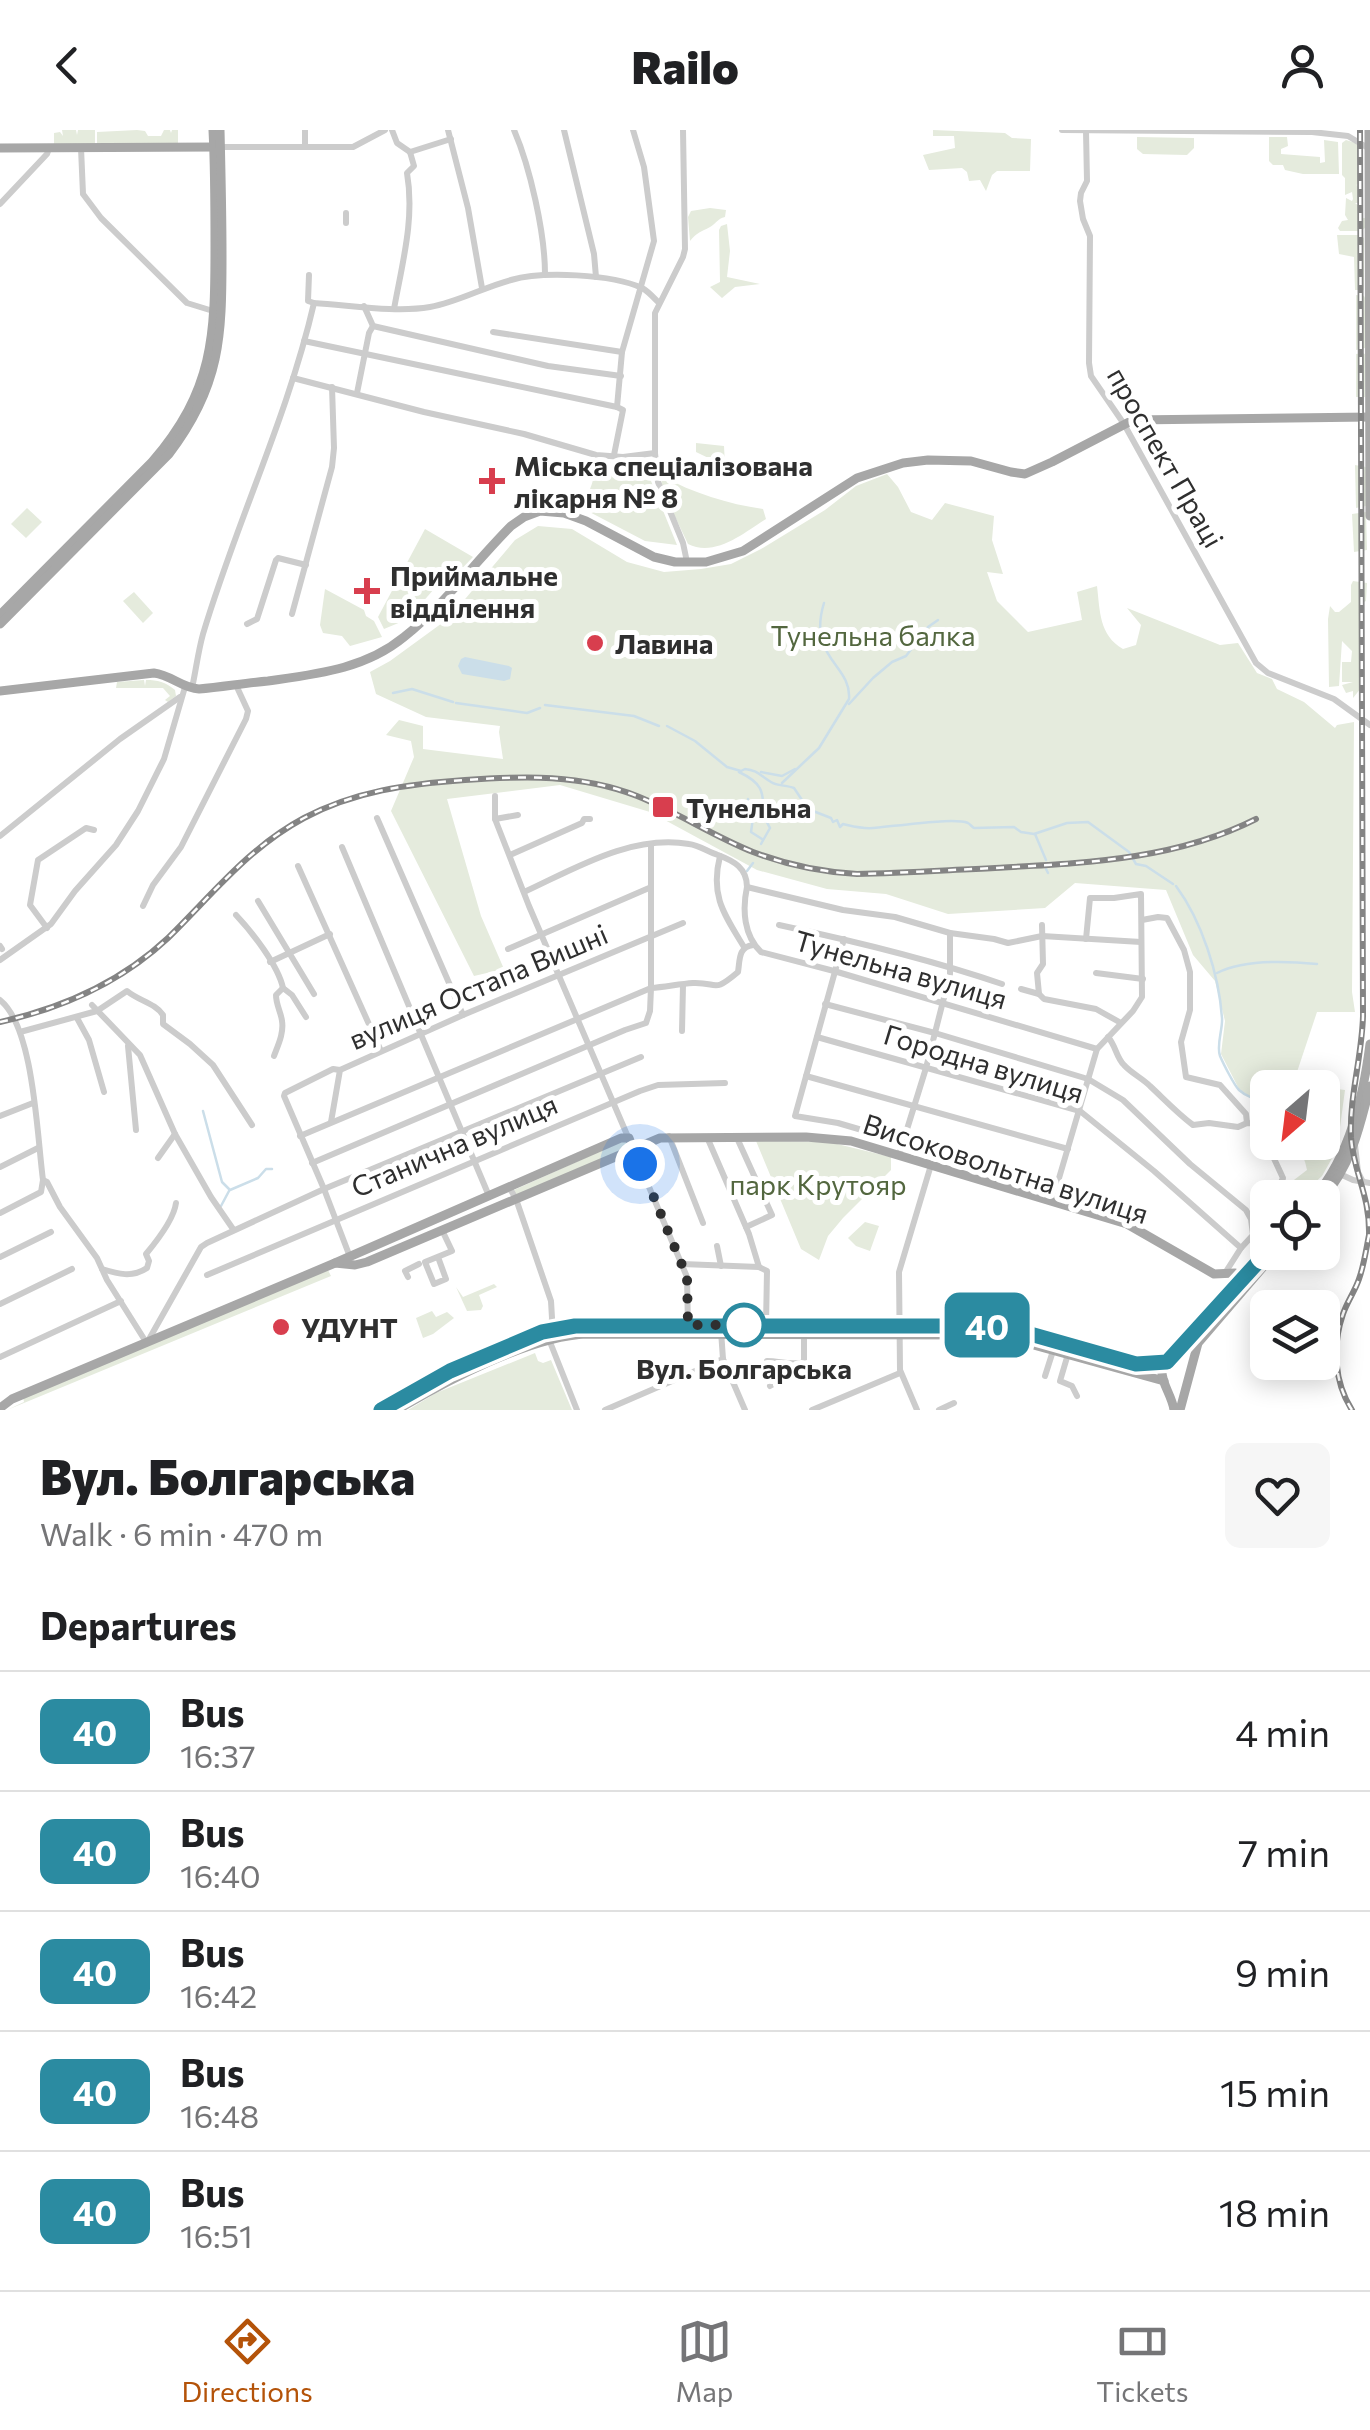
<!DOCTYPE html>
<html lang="en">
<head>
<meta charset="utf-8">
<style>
  body { margin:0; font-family:Commissioner,sans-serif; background:#f6f6f6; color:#202124; height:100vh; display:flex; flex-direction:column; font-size:38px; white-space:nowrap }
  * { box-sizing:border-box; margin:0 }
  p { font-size:32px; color:#757577 }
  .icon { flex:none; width:55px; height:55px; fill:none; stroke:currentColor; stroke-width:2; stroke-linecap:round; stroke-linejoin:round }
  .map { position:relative; height:1280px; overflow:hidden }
  .details { display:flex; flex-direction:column; background:#fff; flex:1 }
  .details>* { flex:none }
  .badge { padding:0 20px; border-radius:15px; font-size:35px; line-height:65px }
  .needle { width:65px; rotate:208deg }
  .tools { position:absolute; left:1250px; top:940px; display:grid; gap:20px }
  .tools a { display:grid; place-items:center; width:90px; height:90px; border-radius:15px; background:#fff; box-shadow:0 5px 25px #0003; font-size:50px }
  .you { position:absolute; width:50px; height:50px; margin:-25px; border:8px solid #fff; border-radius:50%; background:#1a73e8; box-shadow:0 0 0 15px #1a73e833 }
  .map>.badge { position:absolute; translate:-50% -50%; box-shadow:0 0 0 5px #fff }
  h2 { padding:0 40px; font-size:38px; line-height:90px }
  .round { display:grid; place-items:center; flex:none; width:105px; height:105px; border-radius:15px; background:#f6f6f6 }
  .headline { display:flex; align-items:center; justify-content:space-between; height:170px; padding:0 40px }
  h1 { font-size:48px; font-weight:800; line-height:75px }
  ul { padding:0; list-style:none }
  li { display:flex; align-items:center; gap:30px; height:120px; padding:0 40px; border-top:2px solid #e0e0e0 }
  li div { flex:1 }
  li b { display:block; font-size:38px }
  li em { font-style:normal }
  li .badge { min-width:110px; font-weight:700; text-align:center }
  header { display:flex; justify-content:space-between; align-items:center; height:130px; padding:0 40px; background:#fff; font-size:45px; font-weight:800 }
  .dock { display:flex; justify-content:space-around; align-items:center; height:140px; border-top:2px solid #e0e0e0; background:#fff; font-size:28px; color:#757577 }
  .dock a { display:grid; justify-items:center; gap:5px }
  .dock .selected { color:#b45309 }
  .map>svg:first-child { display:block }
</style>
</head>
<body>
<header><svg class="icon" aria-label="back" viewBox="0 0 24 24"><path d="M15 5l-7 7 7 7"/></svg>Railo<svg class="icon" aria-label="person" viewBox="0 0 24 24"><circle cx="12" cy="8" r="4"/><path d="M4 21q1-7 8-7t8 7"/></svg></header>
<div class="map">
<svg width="1370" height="1280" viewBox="0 0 1370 1280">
  <rect width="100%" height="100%" fill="#fff"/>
  <g fill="#e5ebdd">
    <path d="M62,0H76L77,5L78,0H95V14L54,15V3L60,2L63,6Z"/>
    <path d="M137,0L145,1L148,6H161L164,0H170L171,3L172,0H178V15L97,14V2Z"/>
    <path d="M933,0L1005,3L1012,8L1031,9L1030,41H997L992,45L986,61L980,50L969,51L967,42L962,38L929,40L923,25L955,18L954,6H933Z"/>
    <path d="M1137,7L1194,8V18L1187,25L1143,24L1137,19Z"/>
    <path d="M1269,7H1287L1288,16L1281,19V24L1320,27V33L1325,32L1324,10L1338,12L1339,44H1303L1285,40L1283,35H1273L1269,31Z"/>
    <path d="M1346,10L1359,14V54L1356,55L1359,56V73H1355L1359,76V88H1365V98L1361,101H1340L1338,98L1342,91L1348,90L1345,85L1346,68L1352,71L1353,69L1352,62L1345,65V48L1342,45V13Z"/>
    <path d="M710,78L726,80L725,87C717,89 717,93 710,97C701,102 697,102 690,111L688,87L691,81Z"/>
    <path d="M727,94L730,121L727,147L760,154L735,157L722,168L710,157L720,152L719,100L721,96Z"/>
    <path d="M1337,105H1359L1364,108V160H1355L1354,127L1339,124Z"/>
    <path d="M1356,165L1364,166L1365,168V218L1356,220Z"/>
    <path d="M1362,223L1365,224V267H1356V224Z"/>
    <path d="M696,313L724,316L725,336L696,322Z"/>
    <path d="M597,328L649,346L677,415L645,411L580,377C591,363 595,346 597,328Z"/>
    <path d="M1355,335L1366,337V376L1356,378Z"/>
    <path d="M887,344L898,357L911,382L932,390L945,373L994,386L992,410L1003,444L987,442L997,471L1028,502L1082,490L1077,462L1097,456C1100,481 1099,505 1123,519L1136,515L1141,495L1127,478L1220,515L1238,513L1257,543L1272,549L1277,559L1304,572L1335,598L1337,595L1354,592L1352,862L1355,882H1317L1292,957L1268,958L1267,991L1258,972L1239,959L1221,924L1225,891L1215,851L1193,825L1166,760L1075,753L1045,778L948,784L886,764L827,759L757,740L650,682L560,655L447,669L481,786L504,839L474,846L391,681L414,627L411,611L386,605L399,590L423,596V619L503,629L499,602L500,596L426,587L376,564L370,542L390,531L449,488L515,410L538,396L572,399L627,432L664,442L701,439L731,434L761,419L825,380L856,356Z"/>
    <path d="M662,346C693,363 728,374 763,379L766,389C745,402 715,428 688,414L661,357Z"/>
    <path d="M27,378L42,392L26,408L11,394Z"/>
    <path d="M1366,382L1367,420L1354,422L1352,384Z"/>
    <path d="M425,399L473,427L448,453L440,452L408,489L384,499L378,487Z"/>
    <path d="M1353,451L1367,453L1366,471L1362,473L1361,558L1353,568V561L1346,563L1342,555L1353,552H1342V532H1351L1352,521L1342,511L1339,556L1329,557L1328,489L1330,476L1335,482H1339L1351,472V455Z"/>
    <path d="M325,459L364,480L366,486L374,491L382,507L350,516L342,506L323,503L320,495Z"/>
    <path d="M134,462L153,483L143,493L123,471Z"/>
    <path d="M144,550L145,556L146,550C158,550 165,552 175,560L176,566L168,572L165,570L170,566L163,558H116L117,552Z"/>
    <path d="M1337,959L1345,960L1338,1012L1335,1023L1322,1046L1306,1061L1290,1053L1307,1040C1303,1018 1296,1020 1276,1019L1275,1013L1322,1012L1323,983L1328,985Z"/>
    <path d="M625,1010L630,1017L516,1065L514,1060Z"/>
    <path d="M756,1011L829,1012L891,1027V1040L843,1088L828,1106L819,1130L801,1119Z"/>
    <path d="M865,1092L879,1096L870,1121L856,1116L848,1108Z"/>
    <path d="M328,1140L331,1146L7,1280L24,1272L23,1267Z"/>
    <path d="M494,1154L497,1157L479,1165L483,1176L481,1180L467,1181L456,1157L463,1167Z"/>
    <path d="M432,1181L436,1187L447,1182L454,1188L433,1204L423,1208L416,1188Z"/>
    <path d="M535,1223L538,1231L543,1233L551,1230L572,1280H408L436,1263Z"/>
  </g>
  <path fill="#cbdee9" d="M465,527L509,536L512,538L510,549L504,551L462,544L458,536L461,529Z"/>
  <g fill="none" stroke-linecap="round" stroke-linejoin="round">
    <g stroke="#cbdee9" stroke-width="2.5">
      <path d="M393,563L412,559L453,572"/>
      <path d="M456,573L527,583L540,578"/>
      <path d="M849,574L873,548L892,532L906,526L928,497L938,490"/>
      <path d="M545,575L634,586L659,596"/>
      <path d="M667,596L695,611L727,637L741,641L745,639C757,640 761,646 771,652C777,656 786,655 794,658L808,679L831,688L833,692L837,690L840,697L843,694C852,696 862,699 873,698C890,697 953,687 968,693C970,694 972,697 974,698L1014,697L1021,702L1034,704L1067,693L1088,692L1129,722L1136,734L1146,736L1173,754"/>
      <path d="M739,642C777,660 754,674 770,698L761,714"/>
      <path d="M761,642L782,646L795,639"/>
      <path d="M782,653L819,618L849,569C852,535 807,528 824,473"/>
      <path d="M748,669L753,688L751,702L762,709"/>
      <path d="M1035,704L1046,730"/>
      <path d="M1046,739L1048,743"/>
      <path d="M747,741L753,733"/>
      <path d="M1176,756C1202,791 1219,845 1222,888C1223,899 1216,915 1220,926C1223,933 1234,955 1239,960C1251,971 1257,964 1268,983"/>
      <path d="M1217,843C1244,829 1287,831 1317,834"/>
      <path d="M203,981L222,1052L230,1060L258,1048L266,1039H272"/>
      <path d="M1306,1012L1313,1016L1323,1028"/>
      <path d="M221,1076L229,1061"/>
    </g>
    <g stroke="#ccc" stroke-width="6">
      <path d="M305,0V17"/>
      <path d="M392,0L397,13L410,22L414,36L407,43C415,89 402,134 394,179"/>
      <path d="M448,0L468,78L482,158"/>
      <path d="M514,0C530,37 545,103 545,144"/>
      <path d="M564,0L594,124L596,147"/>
      <path d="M683,0L685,119L683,127L655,183V323L658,352L683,413L687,432"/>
      <path d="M1062,0L1312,2L1348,6L1368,18"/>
      <path d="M1086,1L1087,51L1081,63L1080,71L1083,89L1090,106L1089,233L1091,246L1124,294L1256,533L1268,543L1334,569L1370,595"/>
      <path d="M221,17H353L385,0"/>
      <path d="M81,18L83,64L101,88L187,173L213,181"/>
      <path d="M410,22L451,9"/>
      <path d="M0,74L47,24L49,18"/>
      <path d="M346,83V93"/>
      <path d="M309,145L308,171L314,173C350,175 395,183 430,177C458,172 484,157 511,150C542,141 612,144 642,158C648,161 654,168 659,173"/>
      <path d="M364,176L373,196"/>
      <path d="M373,196L548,236L621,246"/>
      <path d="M493,202L622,222"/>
      <path d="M304,211L617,277"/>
      <path d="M293,248L424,282L524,304L596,325L623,327L655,323"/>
      <path d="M357,263L369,203L373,196"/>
      <path d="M614,325L623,280L617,277L622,222L654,111L644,37L633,0"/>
      <path d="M292,484L332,337L334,318L332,257"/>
      <path d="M247,494L257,489L276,430L278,428L306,435"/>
      <path d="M192,558C196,540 198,522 203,504C236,393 288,286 314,173"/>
      <path d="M495,666V689L529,776L628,1007"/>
      <path d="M377,688L463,885"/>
      <path d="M495,689L518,685"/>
      <path d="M0,706L120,609L180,567"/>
      <path d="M342,717L489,1066"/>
      <path d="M510,725L582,693L584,689H590"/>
      <path d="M720,726C710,766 724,784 744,817"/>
      <path d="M298,736L381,921"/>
      <path d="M747,757C742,780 744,806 761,822L834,841L1097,919"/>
      <path d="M747,757L843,780L895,787L950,803L994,809L1008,813L1042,806L1141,812"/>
      <path d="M524,762C574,739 631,704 689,714C699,715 708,722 718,725C734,731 747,738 747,757"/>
      <path d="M258,771L314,864"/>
      <path d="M143,776L153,755L181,717L246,589L248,581L236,555"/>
      <path d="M236,785C252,802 278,835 283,858L292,865L306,887"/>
      <path d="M1142,790L1158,787L1167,788L1184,820L1190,842V880L1181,912L1186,947L1220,955L1246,984L1247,993"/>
      <path d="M779,795C854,811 929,829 1002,854"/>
      <path d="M47,798L30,775L38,730L86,698L94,700"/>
      <path d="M844,809L795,986L838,993L903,1012"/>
      <path d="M0,816L2,819"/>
      <path d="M508,819L649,758"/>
      <path d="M0,830L51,794L75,761L116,715L138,681L164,629L185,557"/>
      <path d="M270,832L330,804"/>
      <path d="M1096,843L1143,849"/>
      <path d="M1021,859L1039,864L1044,869L1096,879L1121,893"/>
      <path d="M1039,864L1037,843L1043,834L1042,795"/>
      <path d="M0,870C34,897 37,1006 43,1050L47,1052L60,1077L97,1128L107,1150L146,1212"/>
      <path d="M825,874L935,903L1088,949L1123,970L1190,1034L1246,1080L1251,1089L1253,1105L1241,1118"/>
      <path d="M92,875L140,925L175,1004L211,1067L233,1099"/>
      <path d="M77,888L89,910L104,962"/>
      <path d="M682,901L683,855"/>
      <path d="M20,902L97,881L127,861C139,871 155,873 163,885V894L190,914L213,935L252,995"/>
      <path d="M817,907L1080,981L1154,1041L1241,1118L1225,1143"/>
      <path d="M1108,907C1116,916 1116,927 1124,935C1131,943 1142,948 1150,956C1164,969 1177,983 1193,995L1209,993L1238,997L1247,993L1258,994L1283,1048L1274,1068"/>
      <path d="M128,916L136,1000"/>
      <path d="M274,926C278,915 284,903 282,891C281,882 276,875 276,865L283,858"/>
      <path d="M340,940L333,939L285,963L284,966L324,1059L350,1127"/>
      <path d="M806,946L1068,1019"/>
      <path d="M0,986L33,973"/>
      <path d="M331,992L340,940L463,885L683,793"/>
      <path d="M300,1006L651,858C665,857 679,854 693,853C719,852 712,864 738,842C740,830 738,817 753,815"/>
      <path d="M669,1006L703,1093"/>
      <path d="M707,1007L749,1104L759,1137L767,1141L766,1195"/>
      <path d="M737,1008L772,1085L746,1097"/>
      <path d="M1355,1015L1358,1042L1363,1052"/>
      <path d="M633,1019L687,1147L688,1198"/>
      <path d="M899,1025L926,938L950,844V803"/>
      <path d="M158,1028L175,1004"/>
      <path d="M312,1033L625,900L646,893L650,881L651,858V714"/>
      <path d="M0,1037L38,1018"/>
      <path d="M1340,1044L1353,1050L1370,1053"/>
      <path d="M509,1057L516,1069L551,1171L552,1188L550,1212L577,1280"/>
      <path d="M1282,1068L1290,1057L1282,1051"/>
      <path d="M1052,1072L1097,919L1133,881L1142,867L1141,764L1114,768H1090L1086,809"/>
      <path d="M0,1083L41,1062L43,1050"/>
      <path d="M1254,1104L1268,1088"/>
      <path d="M717,1116L721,1136"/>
      <path d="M0,1127L51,1102"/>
      <path d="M438,1127L446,1149L434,1154L425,1132L452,1121L442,1100"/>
      <path d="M682,1134L759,1137"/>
      <path d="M102,1139C118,1144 132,1148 147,1138L149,1131L146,1124C156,1112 174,1089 176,1073"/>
      <path d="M207,1145L640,961L658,955L725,953"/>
      <path d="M408,1147L405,1141L419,1134"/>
      <path d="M0,1174L72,1139"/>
      <path d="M721,1201L723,1229L745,1280"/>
      <path d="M148,1211L201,1117L207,1113L324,1059L641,927"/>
      <path d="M1068,1224L1060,1251L1072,1256L1077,1266"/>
      <path d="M0,1227L121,1171"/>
      <path d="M1045,1246L1052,1224"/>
      <path d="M770,1256L777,1252L767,1231C780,1231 791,1236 804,1232V1204"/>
      <path d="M605,1280L723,1229"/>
      <path d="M812,1280L900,1243"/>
      <path d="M917,1280L900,1240L899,1142L931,1035"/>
      <path d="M939,1280L954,1273"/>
    </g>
    <g stroke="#a7a7a7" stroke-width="9">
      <path d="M1369,0L1370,386"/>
      <path d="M0,18L217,17"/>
      <path d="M0,485L152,332C214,260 215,206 215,116C215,77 215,39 213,0"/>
      <path d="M0,494L169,324C221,256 222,206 222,125C222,83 221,42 220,0"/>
      <path d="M0,561L154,543C171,545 182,558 199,559C222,557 245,553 268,551C317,544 365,539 404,507C444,475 475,432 511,396L524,387L540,381L564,383L586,391L654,427L675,432H706L743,421L857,348L903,333L928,330L971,331L1011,342L1025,344L1052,332L1133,290L1370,287"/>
      <path d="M1314,1068C1350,1025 1363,968 1370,914"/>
      <path d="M1322,1069C1351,1036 1360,997 1370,956"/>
      <path d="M335,1133L355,1135L367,1132L660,1008L806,1007L851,1011L1127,1094L1214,1144L1235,1143L1249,1153"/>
      <path d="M0,1278L12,1269L335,1133L621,1008H629L633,1019"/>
      <path d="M381,1280C420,1256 458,1237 500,1219C525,1209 548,1198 575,1196L987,1195L1016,1200L1135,1234L1167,1232"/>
      <path d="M397,1280C446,1251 530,1206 587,1204L986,1205L1016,1210L1164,1251"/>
      <path d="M1174,1280C1172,1265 1160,1252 1162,1238L1268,1121"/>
      <path d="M1180,1280L1198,1213L1276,1122"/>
    </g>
    <g stroke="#848484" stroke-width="6">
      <g id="rail">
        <path d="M0,892C63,878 120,853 168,808C212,765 248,718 304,688C355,661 408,654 465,650C524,646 581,644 637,666C677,682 713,706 753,722C787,735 821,742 857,744C903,743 949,740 995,738C1085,733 1175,730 1256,689"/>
        <path d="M1352,1280C1334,1252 1332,1216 1343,1184C1347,1172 1355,1161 1359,1149C1364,1135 1366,1120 1369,1105C1370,1065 1354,1044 1351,1008C1349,967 1362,927 1363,886L1360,0"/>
      </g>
    </g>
    <use href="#rail" stroke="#fff" stroke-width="2.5" stroke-dasharray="8" stroke-linecap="butt"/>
  </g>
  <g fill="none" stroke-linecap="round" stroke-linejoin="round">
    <g stroke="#fff" stroke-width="22">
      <path id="line" d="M381,1280L450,1241L542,1202L575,1196H987L1016,1200L1136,1234L1167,1232L1268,1121"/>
    </g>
    <use href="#line" stroke="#2b8ba1" stroke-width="15"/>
    <path stroke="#2f2f2f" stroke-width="10" stroke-dasharray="0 18" d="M640,1034L687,1147L688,1195H744"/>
  </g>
  <g fill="#d83e4e" stroke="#fff" stroke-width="4">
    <path d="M487 336h10v10h10v10h-10v10h-10v-10h-10v-10h10z"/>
    <path d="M362 446h10v10h10v10h-10v10h-10v-10h-10v-10h10z"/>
    <circle cx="595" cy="513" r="10"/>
    <rect x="651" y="665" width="24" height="24" rx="5"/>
    <circle cx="281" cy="1197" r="10"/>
  </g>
  <circle fill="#fff" stroke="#2b8ba1" stroke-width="5" cx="744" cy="1195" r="20"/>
  <g text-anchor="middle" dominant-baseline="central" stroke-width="10" stroke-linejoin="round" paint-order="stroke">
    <g font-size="28" fill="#2f2f2f" stroke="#fff">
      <text transform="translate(1166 327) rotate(60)">проспект Праці</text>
      <text transform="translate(901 839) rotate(16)">Тунельна вулиця</text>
      <text transform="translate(478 856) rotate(-23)">вулиця Остапа Вишні</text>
      <text transform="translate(984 933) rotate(17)">Городна вулиця</text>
      <text transform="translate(454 1015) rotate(-23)">Станична вулиця</text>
      <text transform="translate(1006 1038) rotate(18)">Високовольтна вулиця</text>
    </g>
    <g font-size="28" font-weight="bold" fill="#2f2f2f" stroke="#fff" text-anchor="start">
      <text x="514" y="335">Міська спеціалізована<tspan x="514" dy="32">лікарня № 8</tspan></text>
      <text x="390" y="445">Приймальне<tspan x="390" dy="32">відділення</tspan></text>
      <text x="615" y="513">Лавина</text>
      <text x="686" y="677">Тунельна</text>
      <text x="301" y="1197">УДУНТ</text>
    </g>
    <g font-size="28" fill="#53673f" stroke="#fff">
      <text x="873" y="505">Тунельна балка</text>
      <text x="818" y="1054">парк Крутояр</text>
    </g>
    <g font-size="28" font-weight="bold" fill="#2f2f2f" stroke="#fff">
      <text x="744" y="1238">Вул. Болгарська</text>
    </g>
  </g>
</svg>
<div class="tools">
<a><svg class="needle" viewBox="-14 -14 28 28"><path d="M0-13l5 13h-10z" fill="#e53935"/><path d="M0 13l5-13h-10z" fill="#757577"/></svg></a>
<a><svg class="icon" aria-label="locate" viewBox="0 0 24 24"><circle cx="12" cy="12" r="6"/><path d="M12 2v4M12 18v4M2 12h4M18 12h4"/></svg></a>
<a><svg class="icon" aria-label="layers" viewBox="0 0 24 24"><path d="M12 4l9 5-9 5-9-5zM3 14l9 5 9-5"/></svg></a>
</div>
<div class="you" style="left:640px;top:1034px"></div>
<b class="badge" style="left:987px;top:1195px;background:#2b8ba1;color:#fff">40</b>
</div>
<section class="details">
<div class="headline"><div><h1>Вул. Болгарська</h1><p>Walk · 6 min · 470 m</p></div><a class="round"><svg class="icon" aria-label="heart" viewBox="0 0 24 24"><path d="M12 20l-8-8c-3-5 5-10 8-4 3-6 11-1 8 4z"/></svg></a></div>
<h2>Departures</h2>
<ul>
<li><span class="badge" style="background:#2b8ba1;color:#fff">40</span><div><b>Bus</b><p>16:37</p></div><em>4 min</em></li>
<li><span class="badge" style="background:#2b8ba1;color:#fff">40</span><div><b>Bus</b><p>16:40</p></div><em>7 min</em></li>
<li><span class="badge" style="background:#2b8ba1;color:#fff">40</span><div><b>Bus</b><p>16:42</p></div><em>9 min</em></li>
<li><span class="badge" style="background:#2b8ba1;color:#fff">40</span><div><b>Bus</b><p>16:48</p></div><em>15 min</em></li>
<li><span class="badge" style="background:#2b8ba1;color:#fff">40</span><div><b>Bus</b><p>16:51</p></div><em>18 min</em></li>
</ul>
</section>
<nav class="dock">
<a class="selected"><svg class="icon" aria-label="directions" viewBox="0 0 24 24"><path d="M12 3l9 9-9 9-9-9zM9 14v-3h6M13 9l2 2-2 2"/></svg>Directions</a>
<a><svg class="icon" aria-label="map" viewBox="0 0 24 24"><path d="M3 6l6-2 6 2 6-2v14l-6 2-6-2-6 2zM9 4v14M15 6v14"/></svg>Map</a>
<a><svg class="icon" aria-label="tickets" viewBox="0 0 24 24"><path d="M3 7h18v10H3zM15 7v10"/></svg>Tickets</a>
</nav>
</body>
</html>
